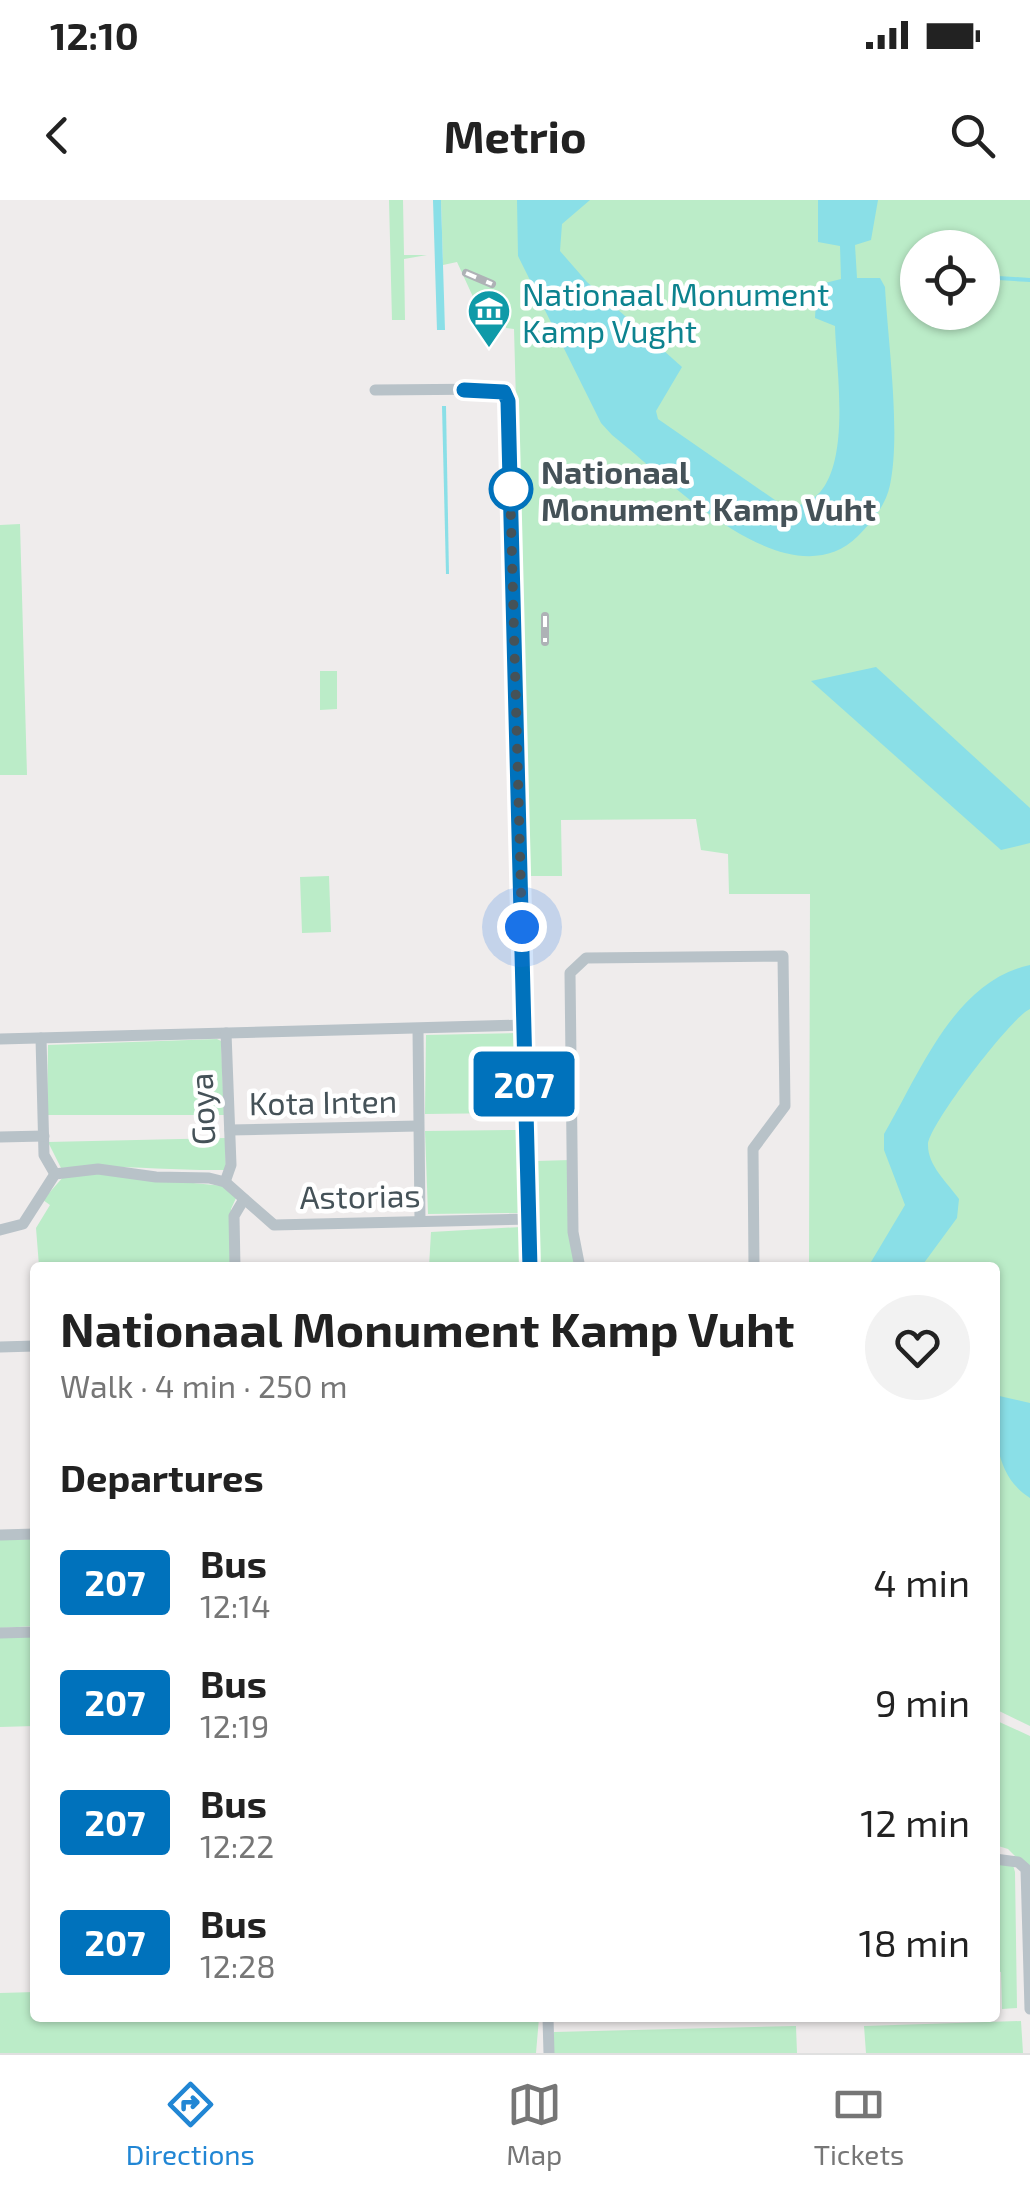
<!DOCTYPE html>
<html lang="en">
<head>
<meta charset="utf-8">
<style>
  body { margin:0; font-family:"Exo 2",sans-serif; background:#f2f2f2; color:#222; height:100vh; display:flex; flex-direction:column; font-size:38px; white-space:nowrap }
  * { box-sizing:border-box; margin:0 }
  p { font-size:32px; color:#767676 }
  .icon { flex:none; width:55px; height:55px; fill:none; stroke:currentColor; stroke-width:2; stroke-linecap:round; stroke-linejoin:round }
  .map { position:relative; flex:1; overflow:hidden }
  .details { position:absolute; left:30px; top:1062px; width:970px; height:760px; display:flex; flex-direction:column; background:#fff; border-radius:10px; box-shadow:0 2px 8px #0004 }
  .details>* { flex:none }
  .badge { padding:0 20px; border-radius:8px; font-size:35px; line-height:65px }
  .controls { position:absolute; left:900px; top:30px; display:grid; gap:20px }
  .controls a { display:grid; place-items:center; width:100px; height:100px; border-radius:50%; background:#fff; box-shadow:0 2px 8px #0004; font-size:50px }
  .you { position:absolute; width:50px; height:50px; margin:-25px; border:8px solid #fff; border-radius:50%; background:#1a73e8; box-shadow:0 0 0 15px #1a73e833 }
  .map>.badge { position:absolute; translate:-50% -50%; box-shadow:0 0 0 5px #fff }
  h2 { padding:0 30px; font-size:38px; line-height:90px }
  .round { display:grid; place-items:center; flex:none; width:105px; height:105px; border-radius:52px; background:#f2f2f2 }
  .overview { display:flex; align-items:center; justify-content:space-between; height:170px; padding:0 30px }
  h1 { font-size:48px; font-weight:700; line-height:75px }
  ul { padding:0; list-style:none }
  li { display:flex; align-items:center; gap:30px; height:120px; padding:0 30px }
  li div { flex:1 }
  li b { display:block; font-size:38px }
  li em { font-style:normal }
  li .badge { min-width:110px; font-weight:700; text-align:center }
  .status { display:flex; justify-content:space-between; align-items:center; height:70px; padding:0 50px; background:#fff; direction:ltr }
  .status svg { height:28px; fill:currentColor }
  header { display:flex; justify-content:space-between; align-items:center; height:130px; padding:0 30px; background:#fff; font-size:45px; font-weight:700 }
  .dock { display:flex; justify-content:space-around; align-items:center; height:140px; border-top:2px solid #e0e0e0; background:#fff; font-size:28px; color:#767676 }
  .dock a { display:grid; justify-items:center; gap:5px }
  .dock .on { color:#2186d4 }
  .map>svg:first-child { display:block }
</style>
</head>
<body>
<div class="status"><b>12:10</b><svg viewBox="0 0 49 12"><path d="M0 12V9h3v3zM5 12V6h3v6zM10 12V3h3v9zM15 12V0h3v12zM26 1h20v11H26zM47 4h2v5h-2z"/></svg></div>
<header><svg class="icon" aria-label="back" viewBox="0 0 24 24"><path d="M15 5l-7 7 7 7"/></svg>Metrio<svg class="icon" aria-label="search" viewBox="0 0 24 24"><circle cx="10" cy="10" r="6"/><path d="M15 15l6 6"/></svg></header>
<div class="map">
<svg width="1030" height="1853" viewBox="0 0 1030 1853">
  <rect width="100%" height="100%" fill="#efecec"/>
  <g fill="#bbecc8" fill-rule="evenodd">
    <path d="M389,0H403L404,55H427L404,59L405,120H392Z"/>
    <path d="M441,0H1030V1526L995,1509V1068L809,1067L810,694H729L728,654L701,650L696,619L561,620L562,676H529L514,129L506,128L505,98L474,99L457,62L443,65ZM918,48H982V112H918Z"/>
    <path d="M20,324L27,575H0V325Z"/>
    <path d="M320,471H337V509L320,510Z"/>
    <path d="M329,676L331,732L302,733L300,677Z"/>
    <path d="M516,833L518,913L425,914L426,835Z"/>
    <path d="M217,839L221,841L224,915H47L48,845Z"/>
    <path d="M519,930L521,1013L428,1014L425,931Z"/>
    <path d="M225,938L226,970C170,971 116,964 61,968L48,942Z"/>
    <path d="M571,960L576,1067H539L536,961Z"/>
    <path d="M91,973L224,986L236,998L231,1009L232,1064L39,1066L36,1028L50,1005L43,1000L64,976Z"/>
    <path d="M521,1027L522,1067H429L431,1032Z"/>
    <path d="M35,1339V1426L0,1428V1340Z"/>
    <path d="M35,1436V1526L0,1527V1437Z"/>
    <path d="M995,1520L1030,1536V1671L1008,1649L995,1645Z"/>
    <path d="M995,1660L1013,1665L1015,1672L1017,1808L1002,1809L1001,1772L995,1771Z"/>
    <path d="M35,1792V1818H539L536,1853H0V1793Z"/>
    <path d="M1021,1821L1023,1853H866L864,1826Z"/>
    <path d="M796,1826L797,1853H554V1832Z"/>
  </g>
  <g fill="#8adfe7">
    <path d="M433,0H441L445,130H437Z"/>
    <path d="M517,0H590L562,24L560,51L587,82L682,167L656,211L658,219L785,307C860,308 836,175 835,126L815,118L817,85L841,79L840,46L818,42V0H878L871,40L855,45L857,78H880L885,87C888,143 901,233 890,285C886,305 872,322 858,336C788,405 667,278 612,235L601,223L518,56Z"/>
    <path d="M442,206H446L449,374H446Z"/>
    <path d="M876,467L1030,608V643L1001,650L811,481Z"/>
    <path d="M1030,765V809C1012,816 927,927 928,945C928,966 947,982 959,999L957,1018L921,1067H868L905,1005L884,950V934C920,873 954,781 1030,765Z"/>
    <path d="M995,1195L1030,1203V1298C994,1275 995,1232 995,1195Z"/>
  </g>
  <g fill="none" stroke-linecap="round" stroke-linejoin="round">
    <path stroke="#8adfe7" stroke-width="4" d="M982,77L1030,80"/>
    <g stroke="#b8c2c8" stroke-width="11">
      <path d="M375,190L495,189L504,192L508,201L530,1068"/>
      <path d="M418,829L420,1021"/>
      <path d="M41,838L44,955L55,974"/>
      <path d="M0,839L524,825"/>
      <path d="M230,930L418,926"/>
      <path d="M0,937L44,936"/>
      <path d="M225,982L231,965L226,833"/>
      <path d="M0,1030L23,1024L55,974L98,969L156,977L209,978L225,982L274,1025L528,1019"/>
      <path d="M235,1068L234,1016L244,999"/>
      <path d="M580,1068L573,1032L570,773L586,758L783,756L785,906L753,949L754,1068"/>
      <path d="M0,1147L35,1146"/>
      <path d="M1,1335L35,1334"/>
      <path d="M0,1433L35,1432"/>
      <path d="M995,1659L1018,1662L1026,1669L1030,1809"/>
      <path d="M548,1818L549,1853"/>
    </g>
    <g stroke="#aeb2b6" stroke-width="8">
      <g id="rail">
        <path d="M466,73L492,84"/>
        <path d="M545,416V442"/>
      </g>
    </g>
    <use href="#rail" stroke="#fff" stroke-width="4" stroke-dasharray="11" stroke-linecap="butt"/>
  </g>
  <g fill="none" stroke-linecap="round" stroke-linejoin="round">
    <g stroke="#fff" stroke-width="22">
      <path id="line" d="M464,190L504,192L508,201L530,1068"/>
    </g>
    <use href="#line" stroke="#0072bc" stroke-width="15"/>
    <path stroke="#455258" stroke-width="10" stroke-dasharray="0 18" d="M511,289L510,284L522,727"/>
  </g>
  <defs>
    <g id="museum-pin" transform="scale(2.25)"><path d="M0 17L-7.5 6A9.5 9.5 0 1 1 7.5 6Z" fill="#0f9aa8" stroke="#fff"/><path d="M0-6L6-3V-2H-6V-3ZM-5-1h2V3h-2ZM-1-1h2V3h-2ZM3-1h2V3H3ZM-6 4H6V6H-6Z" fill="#fff"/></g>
  </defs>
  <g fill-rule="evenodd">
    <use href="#museum-pin" x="489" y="111"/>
  </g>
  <circle fill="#fff" stroke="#0072bc" stroke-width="5" cx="511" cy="289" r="20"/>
  <g text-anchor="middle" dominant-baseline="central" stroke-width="9" stroke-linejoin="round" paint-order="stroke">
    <g font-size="32" fill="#0d838f" stroke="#fff" text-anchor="start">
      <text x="522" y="93">Nationaal Monument<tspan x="522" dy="37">Kamp Vught</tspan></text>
    </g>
    <g font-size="32" font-weight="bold" fill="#455258" stroke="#fff" text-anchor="start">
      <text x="541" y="271">Nationaal<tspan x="541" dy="37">Monument Kamp Vuht</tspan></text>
    </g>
    <g font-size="32" fill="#455258" stroke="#fff">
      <text transform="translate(323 901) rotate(-1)">Kota Inten</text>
      <text transform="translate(201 909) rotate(-92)">Goya</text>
      <text transform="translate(360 995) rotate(-1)">Astorias</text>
    </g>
  </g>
</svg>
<div class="controls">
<a><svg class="icon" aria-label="locate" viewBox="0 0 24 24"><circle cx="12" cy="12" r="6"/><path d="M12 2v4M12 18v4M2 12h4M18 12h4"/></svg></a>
</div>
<div class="you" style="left:522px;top:727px"></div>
<b class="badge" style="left:524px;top:884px;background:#0072bc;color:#fff">207</b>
<section class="details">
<div class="overview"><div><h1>Nationaal Monument Kamp Vuht</h1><p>Walk · 4 min · 250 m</p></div><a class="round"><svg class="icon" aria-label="heart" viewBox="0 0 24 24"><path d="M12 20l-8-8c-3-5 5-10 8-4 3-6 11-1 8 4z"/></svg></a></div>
<h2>Departures</h2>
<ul>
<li><span class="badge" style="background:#0072bc;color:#fff">207</span><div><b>Bus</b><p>12:14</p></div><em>4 min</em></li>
<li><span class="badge" style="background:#0072bc;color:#fff">207</span><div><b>Bus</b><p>12:19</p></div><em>9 min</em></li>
<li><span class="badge" style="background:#0072bc;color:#fff">207</span><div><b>Bus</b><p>12:22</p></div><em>12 min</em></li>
<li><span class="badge" style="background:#0072bc;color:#fff">207</span><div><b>Bus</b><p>12:28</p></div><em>18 min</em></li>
</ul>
</section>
</div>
<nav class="dock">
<a class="on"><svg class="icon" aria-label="directions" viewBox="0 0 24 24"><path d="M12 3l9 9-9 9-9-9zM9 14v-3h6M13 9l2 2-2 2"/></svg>Directions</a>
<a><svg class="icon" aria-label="map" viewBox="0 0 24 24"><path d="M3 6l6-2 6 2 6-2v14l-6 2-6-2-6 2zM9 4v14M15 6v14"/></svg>Map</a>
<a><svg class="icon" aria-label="tickets" viewBox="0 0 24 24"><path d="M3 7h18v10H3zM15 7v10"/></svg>Tickets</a>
</nav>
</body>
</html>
